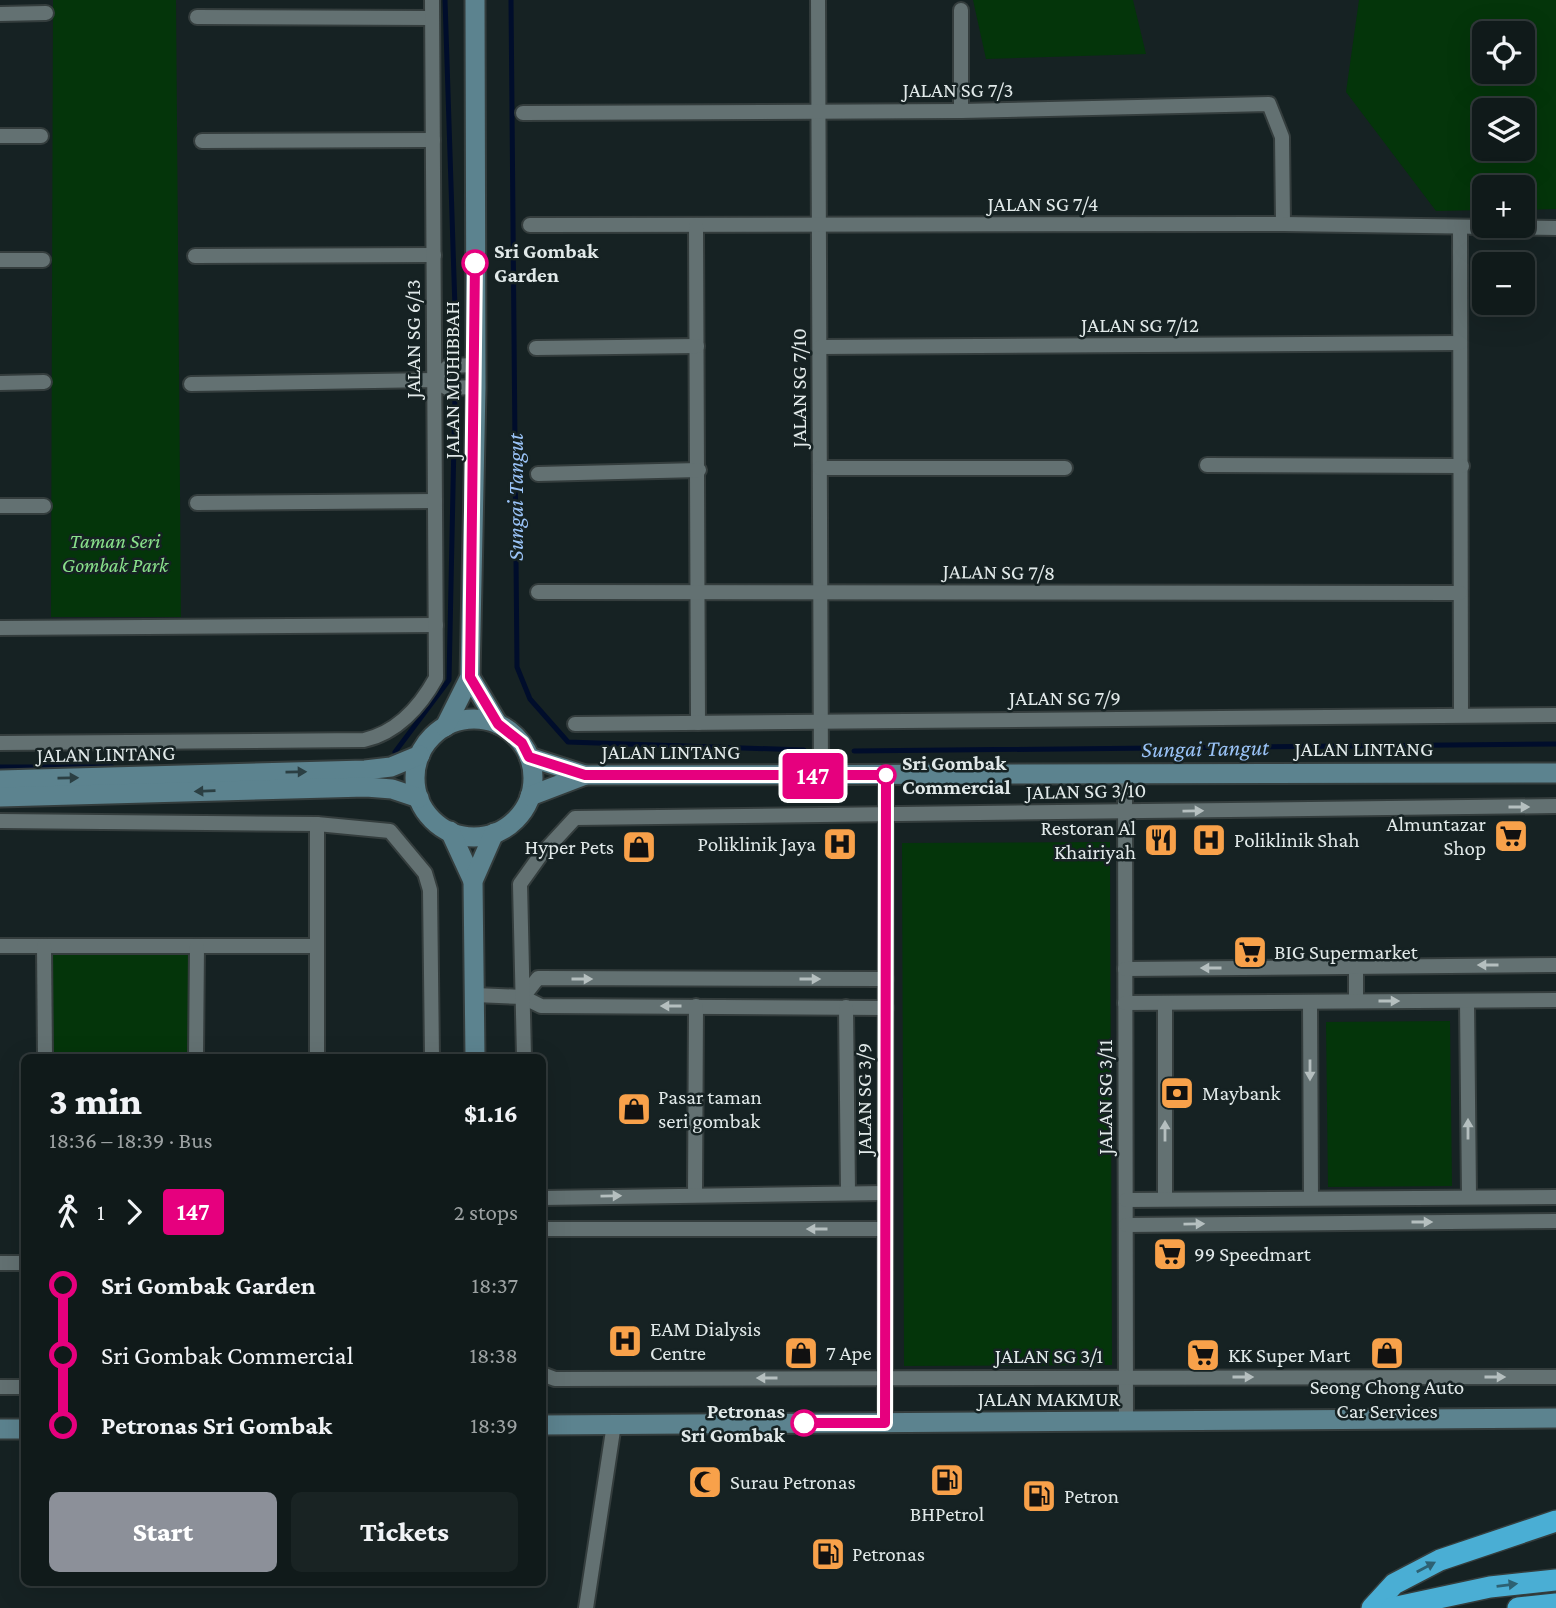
<!DOCTYPE html>
<html lang="en">
<head>
<meta charset="utf-8">
<style>
  body { margin:0; font-family:"Crimson Pro",serif; background:#192323; color:#f1f3f6; height:100vh; display:flex; flex-direction:column; font-size:26px; white-space:nowrap }
  * { box-sizing:border-box; margin:0 }
  p { font-size:23px; color:#9ca1a2 }
  .icon { flex:none; width:38px; height:38px; fill:none; stroke:currentColor; stroke-width:2; stroke-linecap:round; stroke-linejoin:round }
  .map { position:relative; flex:1; overflow:hidden }
  .details { position:absolute; left:21px; top:1054px; width:525px; height:532px; display:flex; flex-direction:column; background:#101a1a; border-radius:10px; box-shadow:0 7px 28px #0002,0 0 0 2px #303839 }
  .details>* { flex:none }
  .badge { padding:0 14px; border-radius:5px; font-size:24px; line-height:46px }
  .fabs { position:absolute; left:1472px; top:21px; display:grid; gap:14px }
  .fabs a { display:grid; place-items:center; width:63px; height:63px; border-radius:10px; background:#101a1a; box-shadow:0 7px 28px #0002,0 0 0 2px #303839; font-size:35px }
  .map>.badge { position:absolute; translate:-50% -50%; box-shadow:0 0 0 4px #fff }
  .legs { display:flex; align-items:center; gap:10px; height:77px; padding:0 28px; font-size:23px }
  .legs p { margin-inline-start:auto }
  .head { display:flex; align-items:center; justify-content:space-between; height:119px; padding:0 28px }
  h1 { font-size:38px; font-weight:800; line-height:52px }
  .action { display:flex; gap:14px; margin-top:auto; padding:14px 28px }
  .action a { flex:1; height:80px; border-radius:10px; background:#8c9099; color:#fff; font-size:28px; font-weight:800; line-height:80px; text-align:center }
  .action a+a { background:#192323; color:#f1f3f6 }
  ul { padding:0 28px; list-style:none }
  li { display:flex; align-items:center; gap:24px; height:70px; font-size:26px }
  li i { display:grid; place-items:center; width:10px; height:100%; margin:0 9px; background:currentColor }
  li i::after { content:''; width:18px; height:18px; margin:-9px; border:5px solid; border-radius:50%; background:#101a1a }
  li p { margin-inline-start:auto }
  li:first-child i { background:linear-gradient(#0000 50%,currentColor 0) }
  li:last-child i { background:linear-gradient(currentColor 50%,#0000 0) }
  .map>svg:first-child { display:block }
</style>
</head>
<body>
<div class="map">
<svg width="1556" height="1608" viewBox="0 0 1556 1608">
  <rect width="100%" height="100%" fill="#162223"/>
  <g fill="#04350a" fill-rule="evenodd">
    <path d="M53,0H176L181,617H51Z"/>
    <path d="M973,0H1133L1146,54L986,59Z"/>
    <path d="M1359,0H1556V209L1523,210L1522,187H1484V210L1436,211L1346,92ZM1484,33H1522V72H1484ZM1484,110H1522V149H1484Z"/>
    <path d="M1110,842L1112,1365L904,1366L902,843Z"/>
    <path d="M44,946H197V1057H45Z"/>
    <path d="M1450,1021L1452,1186L1328,1187L1326,1022Z"/>
  </g>
  <g fill="none" stroke-linecap="round" stroke-linejoin="round">
    <g stroke="#000d2b" stroke-width="5">
      <path d="M445,0L456,339"/>
      <path d="M511,0L517,667L530,699L568,742L804,750"/>
      <path d="M854,751L1556,744"/>
      <path d="M395,752L449,680L455,394"/>
      <path d="M0,767H112"/>
    </g>
    <g stroke="#343d3d" stroke-width="18">
      <g id="street">
        <path d="M818,0L821,776"/>
        <path d="M0,14L46,13"/>
        <path d="M197,17L432,18"/>
        <path d="M961,111V10"/>
        <path d="M523,113L961,111L1269,104L1282,137L1283,224"/>
        <path d="M0,136H41"/>
        <path d="M202,141L433,140"/>
        <path d="M530,225L1283,224L1556,228"/>
        <path d="M696,226L698,723"/>
        <path d="M1460,228L1461,715"/>
        <path d="M195,256L434,255"/>
        <path d="M0,260H43"/>
        <path d="M820,347L1460,343"/>
        <path d="M536,348L697,346"/>
        <path d="M433,380L449,366L475,365"/>
        <path d="M0,383L44,382"/>
        <path d="M191,384L433,380L447,388L476,387"/>
        <path d="M1207,465L1462,466"/>
        <path d="M820,468H1065"/>
        <path d="M538,474L699,470"/>
        <path d="M197,503L435,501"/>
        <path d="M0,506H44"/>
        <path d="M538,592L1460,593"/>
        <path d="M0,628L436,625"/>
        <path d="M575,724L1556,715"/>
        <path d="M0,743L364,740C396,733 420,707 436,678L432,0"/>
        <path d="M1125,773L1126,1421"/>
        <path d="M0,821L317,824L390,831L425,873L430,890L432,1057"/>
        <path d="M0,946H317"/>
        <path d="M44,946L45,1057"/>
        <path d="M1356,967V1001"/>
        <path d="M1125,969L1556,965"/>
        <path d="M475,995L523,997L541,1006L886,1008"/>
        <path d="M523,997L538,978L886,979"/>
        <path d="M1467,1001L1469,1197"/>
        <path d="M1310,1002L1311,1198"/>
        <path d="M1125,1003L1556,1000"/>
        <path d="M1165,1003V1199"/>
        <path d="M846,1007L848,1193"/>
        <path d="M196,1057L197,946"/>
        <path d="M317,1057V824"/>
        <path d="M524,1057L520,884L540,856L575,818L1556,806"/>
        <path d="M695,1195L696,1006"/>
        <path d="M542,1198L885,1193"/>
        <path d="M1126,1200L1556,1197"/>
        <path d="M1126,1225L1556,1221"/>
        <path d="M542,1229H885"/>
        <path d="M0,1263H24"/>
        <path d="M542,1374L555,1379L1556,1377"/>
        <path d="M0,1387H24"/>
        <path d="M885,1423L886,775"/>
        <path d="M586,1608L614,1424"/>
      </g>
    </g>
    <g stroke="#343d3d" stroke-width="23">
      <g id="secondary">
        <path d="M470,677L498,724"/>
        <circle cx="474" cy="778" r="59"/>
        <path d="M445,727L470,677L476,387L475,0"/>
        <path d="M529,757L585,775L1556,773"/>
        <path d="M0,780L365,770L391,767L420,755"/>
        <path d="M530,796L585,775"/>
        <path d="M0,797L366,787L392,789L419,798"/>
        <path d="M450,831L473,881"/>
        <path d="M475,1057L473,881L494,833"/>
        <path d="M542,1425L1556,1418"/>
        <path d="M0,1429H24"/>
      </g>
    </g>
    <g stroke="#343d3d" stroke-width="24">
      <g id="highway">
        <path d="M1372,1608L1394,1584L1440,1560L1556,1521"/>
        <path d="M1392,1608L1490,1587L1556,1580"/>
        <path d="M1518,1608L1556,1604"/>
      </g>
    </g>
    <use href="#street" stroke="#637172" stroke-width="14"/>
    <use href="#secondary" stroke="#5c838f" stroke-width="19"/>
    <use href="#highway" stroke="#4aaed4" stroke-width="21"/>
  </g>
  <defs><path id="oneway-solid" d="M-6-.8H1V-3.2L6.5 0L1 3.2V.8H-6Z" transform="scale(1.75)"/></defs>
  <g fill="#2b3f43">
    <use href="#oneway-solid" transform="translate(296 772) rotate(-1)"/>
    <use href="#oneway-solid" transform="translate(68 778) rotate(-1)"/>
    <use href="#oneway-solid" transform="translate(205 791) rotate(178)"/>
  </g>
  <g fill="#b5bfbf">
    <use href="#oneway-solid" transform="translate(1519 807)"/>
    <use href="#oneway-solid" transform="translate(1193 811) rotate(-1)"/>
    <use href="#oneway-solid" transform="translate(1488 965) rotate(180)"/>
    <use href="#oneway-solid" transform="translate(1211 968) rotate(180)"/>
    <use href="#oneway-solid" transform="translate(582 979)"/>
    <use href="#oneway-solid" transform="translate(810 979)"/>
    <use href="#oneway-solid" transform="translate(1389 1001)"/>
    <use href="#oneway-solid" transform="translate(671 1006) rotate(-180)"/>
    <use href="#oneway-solid" transform="translate(1310 1070) rotate(90)"/>
    <use href="#oneway-solid" transform="translate(1468 1129) rotate(-90)"/>
    <use href="#oneway-solid" transform="translate(1165 1131) rotate(-90)"/>
    <use href="#oneway-solid" transform="translate(611 1196) rotate(-1)"/>
    <use href="#oneway-solid" transform="translate(1422 1222)"/>
    <use href="#oneway-solid" transform="translate(1194 1224) rotate(-1)"/>
    <use href="#oneway-solid" transform="translate(817 1229) rotate(180)"/>
    <use href="#oneway-solid" transform="translate(1243 1377)"/>
    <use href="#oneway-solid" transform="translate(1495 1377)"/>
    <use href="#oneway-solid" transform="translate(767 1378) rotate(180)"/>
  </g>
  <g fill="#2d6173">
    <use href="#oneway-solid" transform="translate(1426 1567) rotate(-28)"/>
    <use href="#oneway-solid" transform="translate(1507 1585) rotate(-7)"/>
  </g>
  <g fill="none" stroke-linecap="round" stroke-linejoin="round">
    <g stroke="#fff" stroke-width="16">
      <path id="line-1" d="M475,263L470,677L498,724L522,743L529,757L585,775H886L885,1423H804"/>
    </g>
    <use href="#line-1" stroke="#e6007e" stroke-width="10"/>
  </g>
  <defs>
    <g id="supermarket-square" transform="scale(1.75)"><rect x="-9" y="-9" width="18" height="18" rx="4" fill="#f8a14a" stroke="#162223"/><path d="M-6-5.5h2.5l.6 2H6L4.5 2H-2.5L-4.4-4H-6ZM-1.5 3.2a1.3 1.3 0 1 0 .1 0ZM3 3.2a1.3 1.3 0 1 0 .1 0Z" fill="#111"/></g>
    <g id="restaurant-square" transform="scale(1.75)"><rect x="-9" y="-9" width="18" height="18" rx="4" fill="#f8a14a" stroke="#162223"/><path d="M-5-6h1v4h1v-4h1v4h1v-4h1v5L-1.5 .5V6h-2V.5L-5-1ZM5-6V6H3V1.5H1.5Q1.5-4 5-6Z" fill="#111"/></g>
    <g id="hospital-square" transform="scale(1.75)"><rect x="-9" y="-9" width="18" height="18" rx="4" fill="#f8a14a" stroke="#162223"/><path d="M-5-5h3v3.5h4V-5h3V5h-3V1.5h-4V5h-3Z" fill="#111"/></g>
    <g id="shop-square" transform="scale(1.75)"><rect x="-9" y="-9" width="18" height="18" rx="4" fill="#f8a14a" stroke="#162223"/><path d="M-5-2.5h2.3a2.7 3.5 0 0 1 5.4 0H5L5.5 6h-11ZM-1.5-2.5h3a1.5 2.3 0 0 0-3 0Z" fill="#111"/></g>
    <g id="bank-square" transform="scale(1.75)"><rect x="-9" y="-9" width="18" height="18" rx="4" fill="#f8a14a" stroke="#162223"/><path d="M-6-4H6V4H-6ZM0-2.3a2.3 2.3 0 1 0 0 4.6a2.3 2.3 0 1 0 0-4.6Z" fill="#111"/></g>
    <g id="fuel-square" transform="scale(1.75)"><rect x="-9" y="-9" width="18" height="18" rx="4" fill="#f8a14a" stroke="#162223"/><path d="M-5.5-6h7V0h2V4h1.3V-2.5L3-4.5l.8-.8L6-3V5H2.5V1h-1V6h-7ZM-4.2-4.7v3.2H.2V-4.7Z" fill="#111"/></g>
    <g id="mosque-square" transform="scale(1.75)"><rect x="-9" y="-9" width="18" height="18" rx="4" fill="#f8a14a" stroke="#162223"/><path d="M3.5-4.9A6 6 0 1 0 3.5 4.9A5 5 0 1 1 3.5-4.9Z" fill="#111"/></g>
  </defs>
  <g fill-rule="evenodd">
    <use href="#supermarket-square" x="1511" y="836"/>
    <use href="#restaurant-square" x="1161" y="840"/>
    <use href="#hospital-square" x="1209" y="840"/>
    <use href="#hospital-square" x="840" y="844"/>
    <use href="#shop-square" x="639" y="847"/>
    <use href="#supermarket-square" x="1250" y="952"/>
    <use href="#bank-square" x="1177" y="1093"/>
    <use href="#shop-square" x="634" y="1109"/>
    <use href="#supermarket-square" x="1170" y="1254"/>
    <use href="#hospital-square" x="625" y="1341"/>
    <use href="#shop-square" x="801" y="1353"/>
    <use href="#shop-square" x="1387" y="1353"/>
    <use href="#supermarket-square" x="1203" y="1355"/>
    <use href="#fuel-square" x="947" y="1480"/>
    <use href="#mosque-square" x="705" y="1482"/>
    <use href="#fuel-square" x="1039" y="1496"/>
    <use href="#fuel-square" x="828" y="1554"/>
  </g>
  <g fill="#fff" stroke="#e6007e" stroke-width="3.5">
    <circle cx="475" cy="263" r="12"/>
    <circle cx="886" cy="775" r="9"/>
    <circle cx="804" cy="1423" r="12"/>
  </g>
  <g text-anchor="middle" dominant-baseline="central" stroke-width="5" stroke-linejoin="round" paint-order="stroke">
    <g font-size="21" fill="#e1e9e9" stroke="#162223">
      <text x="958" y="90">JALAN SG 7/3</text>
      <text x="1043" y="204">JALAN SG 7/4</text>
      <text x="1140" y="325">JALAN SG 7/12</text>
      <text transform="translate(413 339) rotate(-90)">JALAN SG 6/13</text>
      <text transform="translate(452 380) rotate(-90)">JALAN MUHIBBAH</text>
      <text transform="translate(799 388) rotate(-90)">JALAN SG 7/10</text>
      <text transform="translate(999 572) rotate(1)">JALAN SG 7/8</text>
      <text x="1065" y="698">JALAN SG 7/9</text>
      <text x="1364" y="749">JALAN LINTANG</text>
      <text x="671" y="752">JALAN LINTANG</text>
      <text transform="translate(106 754) rotate(-1)">JALAN LINTANG</text>
      <text transform="translate(1086 791) rotate(-1)">JALAN SG 3/10</text>
      <text transform="translate(1105 1097) rotate(-90)">JALAN SG 3/11</text>
      <text transform="translate(864 1099) rotate(-90)">JALAN SG 3/9</text>
      <text x="1049" y="1356">JALAN SG 3/1</text>
      <text x="1049" y="1399">JALAN MAKMUR</text>
    </g>
    <g font-size="21" font-weight="bold" fill="#e1e9e9" stroke="#162223" text-anchor="start">
      <text x="494" y="251">Sri Gombak<tspan x="494" dy="24">Garden</tspan></text>
      <text x="902" y="763">Sri Gombak<tspan x="902" dy="24">Commercial</tspan></text>
      <text x="785" y="1411" text-anchor="end">Petronas<tspan x="785" dy="24">Sri Gombak</tspan></text>
    </g>
    <g font-size="21" font-style="italic" fill="#89e08b" stroke="#162223">
      <text x="115" y="541">Taman Seri<tspan x="115" dy="24">Gombak Park</tspan></text>
    </g>
    <g font-size="21" fill="#e1e9e9" stroke="#162223" text-anchor="start">
      <text x="1486" y="824" text-anchor="end">Almuntazar<tspan x="1486" dy="24">Shop</tspan></text>
      <text x="1136" y="828" text-anchor="end">Restoran Al<tspan x="1136" dy="24">Khairiyah</tspan></text>
      <text x="1234" y="840">Poliklinik Shah</text>
      <text x="816" y="844" text-anchor="end">Poliklinik Jaya</text>
      <text x="614" y="847" text-anchor="end">Hyper Pets</text>
      <text x="1274" y="952">BIG Supermarket</text>
      <text x="1202" y="1093">Maybank</text>
      <text x="658" y="1097">Pasar taman<tspan x="658" dy="24">seri gombak</tspan></text>
      <text x="1194" y="1254">99 Speedmart</text>
      <text x="650" y="1329">EAM Dialysis<tspan x="650" dy="24">Centre</tspan></text>
      <text x="826" y="1353">7 Ape</text>
      <text x="1228" y="1355">KK Super Mart</text>
      <text x="1387" y="1387" text-anchor="middle">Seong Chong Auto<tspan x="1387" dy="24">Car Services</tspan></text>
      <text x="730" y="1482">Surau Petronas</text>
      <text x="1064" y="1496">Petron</text>
      <text x="947" y="1514" text-anchor="middle">BHPetrol</text>
      <text x="852" y="1554">Petronas</text>
    </g>
    <g font-size="23" font-style="italic" fill="#9ac3f7" stroke="#162223">
      <text transform="translate(515 497) rotate(-90)">Sungai Tangut</text>
      <text transform="translate(1205 748) rotate(-1)">Sungai Tangut</text>
    </g>
  </g>
</svg>
<div class="fabs">
<a><svg class="icon" aria-label="locate" viewBox="0 0 24 24"><circle cx="12" cy="12" r="6"/><path d="M12 2v4M12 18v4M2 12h4M18 12h4"/></svg></a>
<a><svg class="icon" aria-label="layers" viewBox="0 0 24 24"><path d="M12 4l9 5-9 5-9-5zM3 14l9 5 9-5"/></svg></a>
<a>+</a>
<a>−</a>
</div>
<b class="badge" style="left:813px;top:776px;background:#e6007e;color:#fff">147</b>
<section class="details">
<div class="head"><div><h1>3 min</h1><p>18:36 – 18:39 · Bus</p></div><b>$1.16</b></div>
<div class="legs"><svg class="icon" aria-label="walk" viewBox="0 0 24 24"><circle cx="13" cy="4" r="2"/><path d="M13 8l-2 6 4 7M11 14l-3 7M7 12l3-4h3l4 4"/></svg>1<svg class="icon" aria-label="forward" viewBox="0 0 24 24"><path d="M9 5l7 7-7 7"/></svg><b class="badge" style="background:#e6007e;color:#fff">147</b><p>2 stops</p></div>
<ul>
<li><i style="color:#e6007e"></i><b>Sri Gombak Garden</b><p>18:37</p></li>
<li><i style="color:#e6007e"></i><span>Sri Gombak Commercial</span><p>18:38</p></li>
<li><i style="color:#e6007e"></i><b>Petronas Sri Gombak</b><p>18:39</p></li>
</ul>
<div class="action"><a>Start</a><a>Tickets</a></div>
</section>
</div>
</body>
</html>
